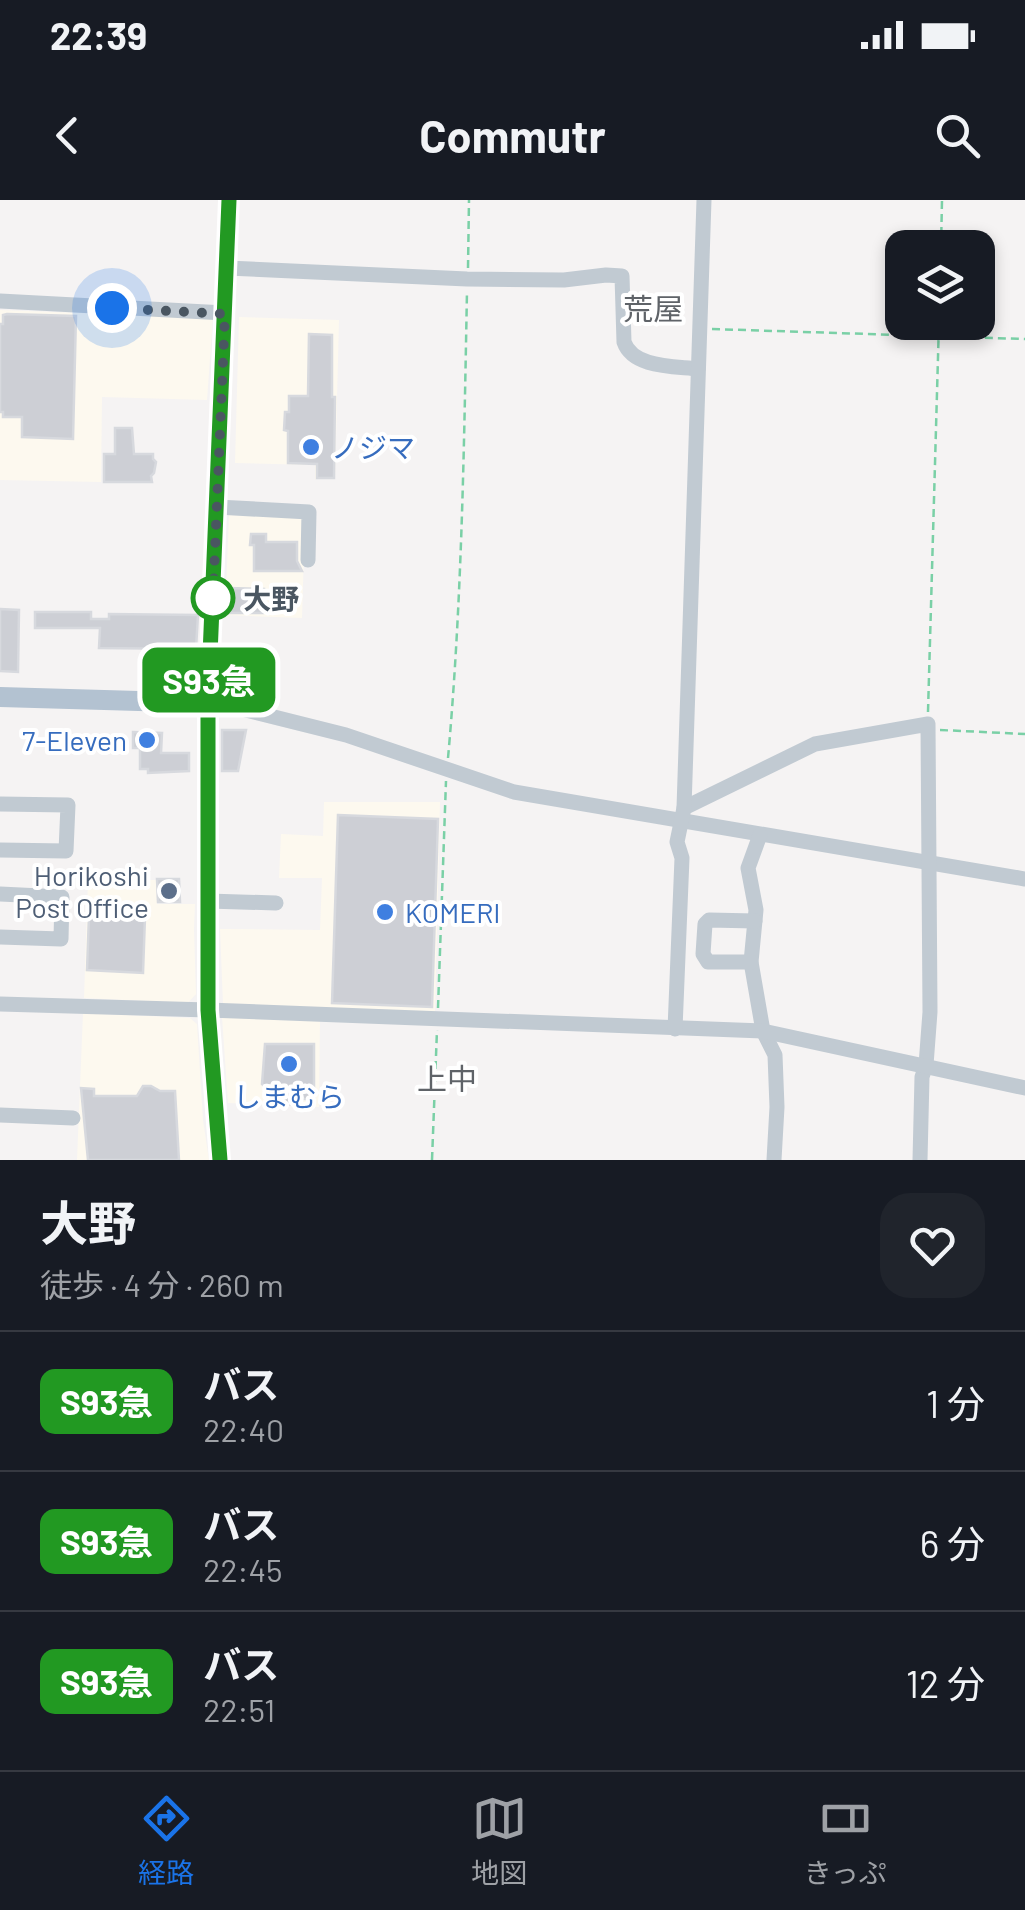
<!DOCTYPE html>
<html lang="ja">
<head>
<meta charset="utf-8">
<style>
  body { margin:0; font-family:Barlow,"Noto Sans JP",sans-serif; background:#20242c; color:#f1f3f6; height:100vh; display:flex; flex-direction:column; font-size:38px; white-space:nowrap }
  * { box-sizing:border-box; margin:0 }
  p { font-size:32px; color:#9ea1a6 }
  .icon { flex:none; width:55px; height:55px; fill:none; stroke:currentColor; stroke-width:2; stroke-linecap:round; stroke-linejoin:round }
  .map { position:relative; height:960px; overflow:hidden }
  .side { display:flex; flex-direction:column; background:#171b24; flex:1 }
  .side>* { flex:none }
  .badge { padding:0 20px; border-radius:15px; font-size:35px; line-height:65px }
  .fabs { position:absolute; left:885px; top:30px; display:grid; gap:20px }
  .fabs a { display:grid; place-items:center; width:110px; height:110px; border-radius:20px; background:#171b24; box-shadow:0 5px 15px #0003; font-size:50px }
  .you { position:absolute; width:50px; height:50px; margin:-25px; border:8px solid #fff; border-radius:50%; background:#1a73e8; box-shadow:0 0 0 15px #1a73e833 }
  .map>.badge { position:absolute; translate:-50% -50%; box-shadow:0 0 0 5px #fff }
  .round { display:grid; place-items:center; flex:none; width:105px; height:105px; border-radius:30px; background:#20242c }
  .summary { display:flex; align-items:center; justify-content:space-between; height:170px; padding:0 40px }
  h1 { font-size:48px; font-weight:700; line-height:75px }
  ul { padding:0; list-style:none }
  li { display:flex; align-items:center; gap:30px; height:140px; padding:0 40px; border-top:2px solid #363941 }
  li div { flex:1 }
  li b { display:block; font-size:38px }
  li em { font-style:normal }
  li .badge { min-width:110px; font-weight:700; text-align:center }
  .status { display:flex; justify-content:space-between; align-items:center; height:70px; padding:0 50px; background:#171b24; direction:ltr }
  .status svg { height:28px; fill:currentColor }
  header { display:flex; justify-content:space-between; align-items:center; height:130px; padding:0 40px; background:#171b24; font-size:45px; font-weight:700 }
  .menu { display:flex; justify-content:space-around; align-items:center; height:140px; border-top:2px solid #363941; background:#171b24; font-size:28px; color:#9ea1a6 }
  .menu a { display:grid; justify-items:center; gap:5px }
  .menu .on { color:#1a73e8 }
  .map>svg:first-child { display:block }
</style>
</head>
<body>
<div class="status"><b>22:39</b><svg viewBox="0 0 49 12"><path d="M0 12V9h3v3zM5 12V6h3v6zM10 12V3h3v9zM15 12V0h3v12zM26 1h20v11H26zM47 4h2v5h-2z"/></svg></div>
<header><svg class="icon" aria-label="back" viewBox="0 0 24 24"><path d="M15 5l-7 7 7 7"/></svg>Commutr<svg class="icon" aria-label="search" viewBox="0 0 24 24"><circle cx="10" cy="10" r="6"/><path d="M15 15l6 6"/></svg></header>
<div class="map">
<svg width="1025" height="960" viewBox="0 0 1025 960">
  <rect width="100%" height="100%" fill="#f5f3f3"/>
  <g fill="#fdf9ef">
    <path d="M0,110L213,118L207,200L102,197L101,282L0,280Z"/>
    <path d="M239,117L339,120L335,279H315V265L235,263Z"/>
    <path d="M229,315L305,317L302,418L225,415Z"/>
    <path d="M324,602H440L435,813L223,804L220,729L320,730L322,678H279L281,634L323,636Z"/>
    <path d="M88,680H156L157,704H195L194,729L196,794L188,803L84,798Z"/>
    <path d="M83,813L190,818L197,824L203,920L209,960H77Z"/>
    <path d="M222,817L320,820L319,907L228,903Z"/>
  </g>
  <g fill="#cdcfd5" stroke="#d7d9de" stroke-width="2.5">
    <path d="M7,114L76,116L73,239L22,237V217H3V212H0V124H3V115Z"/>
    <path d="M309,134L332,135V197H335L334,278H317V264L288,263V231L284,230L285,212H289V196H308Z"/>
    <path d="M115,228H132L134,254H153V259L156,262L154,273L151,276L152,282H104V254H115Z"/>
    <path d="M251,334H266V342H297V361L302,371H254V345H250Z"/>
    <path d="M228,388L264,389L263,413H227Z"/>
    <path d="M0,409L19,410L18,472L0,471Z"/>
    <path d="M35,412H91V419H109V414L198,415L196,449L99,448L100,428H35Z"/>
    <path d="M222,530H246L238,571H222Z"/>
    <path d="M133,532L162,533L161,553H189V571L148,573V569H140V548H133Z"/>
    <path d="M338,615L438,619L432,807L332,803Z"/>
    <path d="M157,679H179L180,702H158Z"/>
    <path d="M89,715L145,717L143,773L87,770Z"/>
    <path d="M265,844H314V899H301L302,905L266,904V888L262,884Z"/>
    <path d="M143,886H151L160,891H175L179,960H88L81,888L94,889V896H137Z"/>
  </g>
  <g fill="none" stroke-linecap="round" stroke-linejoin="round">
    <g stroke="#7ad0a6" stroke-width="2.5" stroke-dasharray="8 5" stroke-linecap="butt">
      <path d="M941,48L942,0"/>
      <path d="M468,68L469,0"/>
      <path d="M712,129L1025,139"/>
      <path d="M928,512L939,122"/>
      <path d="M940,530L1025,534"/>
      <path d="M448,558C462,402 464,247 467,91"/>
      <path d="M438,808L446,581"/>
      <path d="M432,960L437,830"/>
    </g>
    <g stroke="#c1cad2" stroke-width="15">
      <path d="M227,68L467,79L564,80L606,75L622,76L624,142C633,168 674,166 698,169"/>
      <path d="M0,101L225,113"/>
      <path d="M217,307L309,312L308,360"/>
      <path d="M208,503L234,507L346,535L514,592L1025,679"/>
      <path d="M0,604L68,605L66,651L0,650"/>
      <path d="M684,608L815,544L928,524L930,812L926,865L922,877L920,960"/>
      <path d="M760,635L748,668L756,710L751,762L763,831L775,855L777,907L774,960"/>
      <path d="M0,694L62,697L61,739L0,737"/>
      <path d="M208,701L276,703"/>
      <path d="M751,762H708L703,754L705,724L709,720L755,721"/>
      <path d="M0,804L208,810L763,831L1025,888"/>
      <path d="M675,829L682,658L677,642L684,608L704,0"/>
      <path d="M0,915L73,918"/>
    </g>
    <g stroke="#b3c2d1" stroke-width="20">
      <path d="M0,497L208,503"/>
      <path d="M220,960L208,810V503L229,0"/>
    </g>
  </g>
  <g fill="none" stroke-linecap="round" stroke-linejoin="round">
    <g stroke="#fff" stroke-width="22">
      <path id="line" d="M220,960L208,810V503L229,0"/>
    </g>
    <use href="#line" stroke="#292" stroke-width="15"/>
    <path stroke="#4a5661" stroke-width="10" stroke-dasharray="0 18" d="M112,108L225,114L213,398"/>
  </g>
  <g fill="#3f7fe0" stroke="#fff" stroke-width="4">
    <circle cx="311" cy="247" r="10"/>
    <circle cx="147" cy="540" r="10"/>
    <circle cx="385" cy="712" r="10"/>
    <circle cx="289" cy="864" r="10"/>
  </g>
  <circle fill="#fff" stroke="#292" stroke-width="5" cx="213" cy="398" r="20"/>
  <circle fill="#5c6f8a" stroke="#fff" stroke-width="4" cx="169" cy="691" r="10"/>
  <g text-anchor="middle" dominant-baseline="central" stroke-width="8" stroke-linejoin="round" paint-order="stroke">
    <g font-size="28" fill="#366cbe" stroke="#fff" text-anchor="start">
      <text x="331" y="247">ノジマ</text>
      <text x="127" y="540" text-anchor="end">7-Eleven</text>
      <text x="405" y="712">KOMERI</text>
      <text x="289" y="896" text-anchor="middle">しまむら</text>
    </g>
    <g font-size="28" font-weight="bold" fill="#4a5661" stroke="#fff" text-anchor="start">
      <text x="243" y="398">大野</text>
    </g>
    <g font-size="28" fill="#4e5e75" stroke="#fff" text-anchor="end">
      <text x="149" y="675">Horikoshi<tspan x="149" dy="32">Post Office</tspan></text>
    </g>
    <g font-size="30" fill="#5f6368" stroke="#fff">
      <text x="653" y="108">荒屋</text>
      <text x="447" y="878">上中</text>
    </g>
  </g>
</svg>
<div class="fabs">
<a><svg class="icon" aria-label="layers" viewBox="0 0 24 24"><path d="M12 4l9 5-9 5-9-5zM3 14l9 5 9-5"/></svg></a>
</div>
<div class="you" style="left:112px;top:108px"></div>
<b class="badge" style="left:209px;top:480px;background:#292;color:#fff">S93急</b>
</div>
<section class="side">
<div class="summary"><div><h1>大野</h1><p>徒歩 · 4 分 · 260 m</p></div><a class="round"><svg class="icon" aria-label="heart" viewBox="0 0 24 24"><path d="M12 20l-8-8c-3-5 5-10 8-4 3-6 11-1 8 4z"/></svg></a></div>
<ul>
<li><span class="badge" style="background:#292;color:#fff">S93急</span><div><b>バス</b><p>22:40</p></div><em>1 分</em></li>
<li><span class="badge" style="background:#292;color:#fff">S93急</span><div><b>バス</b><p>22:45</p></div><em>6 分</em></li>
<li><span class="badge" style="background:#292;color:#fff">S93急</span><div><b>バス</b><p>22:51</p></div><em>12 分</em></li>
</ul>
</section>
<nav class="menu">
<a class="on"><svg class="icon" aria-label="directions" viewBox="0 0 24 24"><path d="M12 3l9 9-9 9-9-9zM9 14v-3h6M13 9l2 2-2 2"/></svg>経路</a>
<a><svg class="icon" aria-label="map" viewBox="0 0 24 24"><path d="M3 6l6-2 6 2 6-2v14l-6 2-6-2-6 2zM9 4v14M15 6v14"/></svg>地図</a>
<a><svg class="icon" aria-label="tickets" viewBox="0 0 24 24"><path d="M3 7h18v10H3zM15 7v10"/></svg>きっぷ</a>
</nav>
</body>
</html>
